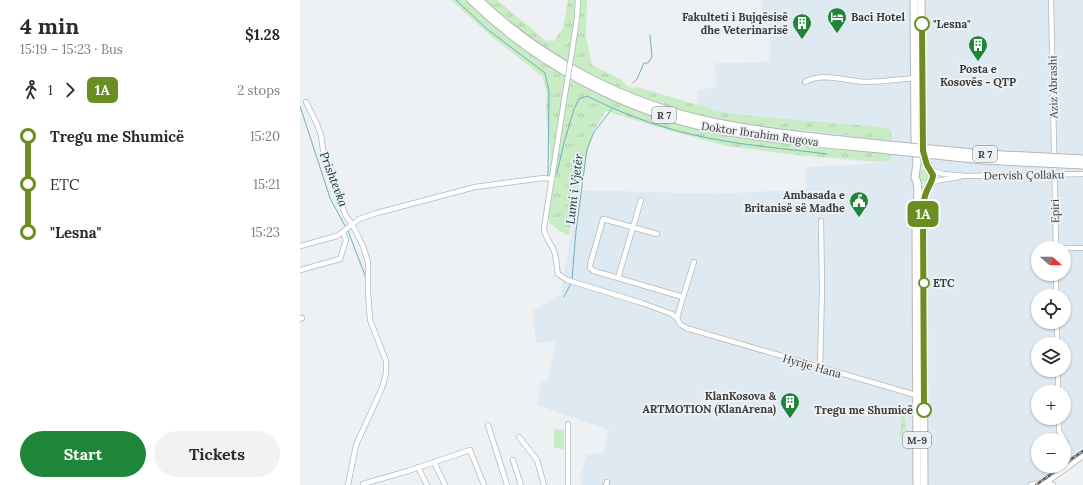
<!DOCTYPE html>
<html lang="en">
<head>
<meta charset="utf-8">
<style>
  body { margin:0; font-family:Lora,serif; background:#f2f2f3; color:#2b2b33; height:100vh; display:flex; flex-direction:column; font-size:15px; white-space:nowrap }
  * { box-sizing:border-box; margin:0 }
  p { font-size:13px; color:#7c7c81 }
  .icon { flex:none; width:22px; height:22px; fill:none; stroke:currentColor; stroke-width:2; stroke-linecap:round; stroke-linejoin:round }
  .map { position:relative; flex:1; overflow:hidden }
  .side { display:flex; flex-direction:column; background:#fff; width:300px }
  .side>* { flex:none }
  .badge { padding:0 8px; border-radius:6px; font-size:14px; line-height:26px }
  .needle { width:26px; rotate:110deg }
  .controls { position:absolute; left:731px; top:241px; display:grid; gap:8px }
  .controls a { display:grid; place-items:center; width:40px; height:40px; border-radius:50%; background:#fff; box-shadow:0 1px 3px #0004; font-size:20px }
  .map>.badge { position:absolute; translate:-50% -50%; box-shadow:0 0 0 2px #fff }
  .legs { display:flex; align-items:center; gap:6px; height:44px; padding:0 20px; font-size:13px }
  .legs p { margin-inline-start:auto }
  .summary { display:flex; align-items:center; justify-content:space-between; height:68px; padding:0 20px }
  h1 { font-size:22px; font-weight:700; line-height:30px }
  .primary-button { display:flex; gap:8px; margin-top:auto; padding:8px 20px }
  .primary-button a { flex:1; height:46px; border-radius:24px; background:#1f8539; color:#fff; font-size:16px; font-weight:700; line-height:46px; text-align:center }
  .primary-button a+a { background:#f2f2f3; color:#2b2b33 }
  ul { padding:0 20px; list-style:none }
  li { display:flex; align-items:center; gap:14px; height:48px; font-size:15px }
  li i { display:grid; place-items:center; width:6px; height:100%; margin:0 5px; background:currentColor }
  li i::after { content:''; width:10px; height:10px; margin:-5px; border:3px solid; border-radius:50%; background:#fff }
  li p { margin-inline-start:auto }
  li:first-child i { background:linear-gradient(#0000 50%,currentColor 0) }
  li:last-child i { background:linear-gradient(currentColor 50%,#0000 0) }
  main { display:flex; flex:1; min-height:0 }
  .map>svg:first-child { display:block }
</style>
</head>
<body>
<main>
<section class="side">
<div class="summary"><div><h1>4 min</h1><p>15:19 – 15:23 · Bus</p></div><b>$1.28</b></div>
<div class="legs"><svg class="icon" aria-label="walk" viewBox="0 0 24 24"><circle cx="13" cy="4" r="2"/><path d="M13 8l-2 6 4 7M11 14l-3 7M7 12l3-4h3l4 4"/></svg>1<svg class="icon" aria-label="forward" viewBox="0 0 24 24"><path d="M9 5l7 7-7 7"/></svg><b class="badge" style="background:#6b8e23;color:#fff">1A</b><p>2 stops</p></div>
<ul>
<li><i style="color:#6b8e23"></i><b>Tregu me Shumicë</b><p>15:20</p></li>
<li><i style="color:#6b8e23"></i><span>ETC</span><p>15:21</p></li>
<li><i style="color:#6b8e23"></i><b>&quot;Lesna&quot;</b><p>15:23</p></li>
</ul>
<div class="primary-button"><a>Start</a><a>Tickets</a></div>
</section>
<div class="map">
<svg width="783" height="485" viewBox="0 0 783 485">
  <defs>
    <pattern id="grass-tufts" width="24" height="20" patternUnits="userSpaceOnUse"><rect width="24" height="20" fill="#c8ecc4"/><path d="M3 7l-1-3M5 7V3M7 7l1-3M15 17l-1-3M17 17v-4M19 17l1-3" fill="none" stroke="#adcba9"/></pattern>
  </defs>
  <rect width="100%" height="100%" fill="#edf1f4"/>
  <path fill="#dee9f2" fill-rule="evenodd" d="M462,0H783V455L746,485H282L280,475L287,455L303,453L309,430L237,405L241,383L248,380L256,341L236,343L233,311L261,294L278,190L417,194L506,189L505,167L584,163L497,155L427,146L396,138L397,90L416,87L415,63L470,62V30L463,29ZM738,248H764V274H738ZM738,296H764V322H738ZM738,344H764V370H738ZM738,392H764V418H738ZM738,440H764V466H738Z"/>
  <g fill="url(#grass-tufts)" fill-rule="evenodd">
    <path d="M151,0H197L245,40L254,41L263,28L268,0H287L286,36L292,65L322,80L327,86L332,88L337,87L421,112L451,116L580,127L590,129C594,140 589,148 591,159L587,162L497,155L427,146L364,129L306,111L293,132L278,190L269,236L259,231L249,222L250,148L246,112L247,93L243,77L192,37ZM500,130L554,136L552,149L498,143Z"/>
    <circle cx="624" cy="176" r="6"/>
    <path d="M601,415L605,417L606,442H608L606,445H605L604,436H599L601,427Z"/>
  </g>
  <path fill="#c8ecc4" d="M254,429L264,430V449L254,448Z"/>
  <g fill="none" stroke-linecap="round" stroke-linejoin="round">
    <g stroke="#70aebe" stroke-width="1">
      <path d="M156,0L187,29L245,73L249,91L248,176"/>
      <path d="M333,83L337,79L344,63H348L352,57L350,35"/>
      <path d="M0,106L30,198L45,226"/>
      <path d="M257,173L264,143L274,109L279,99L287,96C319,112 355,126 390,134C435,145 481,148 527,154"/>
      <path d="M48,231L66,278"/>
      <path d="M272,279L276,231L287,149L294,132L312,109"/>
      <path d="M264,297L271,283"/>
    </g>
    <g stroke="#b4b8bb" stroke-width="6">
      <g id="minor">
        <path d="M751,0L756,248"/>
        <path d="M271,58L277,18L278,0"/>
        <path d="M267,82L244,228C245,239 251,242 254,251C257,259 256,266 258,274L267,280L342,303L372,314L377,318"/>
        <path d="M505,82C523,72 546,81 565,82C582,82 599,79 615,78"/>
        <path d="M6,102L17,124L21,135L24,157L38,193L42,206L46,216L52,224L63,246L68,262V292L70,320L86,361V373L82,388L56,445L48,485"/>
        <path d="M631,170L643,174L666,176L783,174"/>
        <path d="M631,183L641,180L660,177"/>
        <path d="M357,234L303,219L290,265V268L294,271L383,297L377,318L380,324L386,328L619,396"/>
        <path d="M0,246L37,236L59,219L77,213L175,187L243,178L252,179"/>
        <path d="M764,248H783"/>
        <path d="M0,270L40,259L46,240L43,232"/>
        <path d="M756,274V296"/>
        <path d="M318,278L341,200"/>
        <path d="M383,297L394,262"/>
        <path d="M0,319L2,318"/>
        <path d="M757,322V344"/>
        <path d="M520,368L522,288L521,221"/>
        <path d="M758,370V392"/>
        <path d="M759,418V431L766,443"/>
        <path d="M268,424V485"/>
        <path d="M188,425L207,485"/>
        <path d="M219,437L237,460L244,485"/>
        <path d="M213,460L221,485"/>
        <path d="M134,462L145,485"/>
        <path d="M118,467L127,485"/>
        <path d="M747,482L753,485"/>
        <path d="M63,484L108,471L170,450L184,485"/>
        <path d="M306,485L307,482"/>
        <path d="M731,485C736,482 742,485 747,482L783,456"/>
      </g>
    </g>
    <g stroke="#b4b8bb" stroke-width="9">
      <g id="highway">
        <path d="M171,0C237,64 324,111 414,129C471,140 530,144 588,150"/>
        <path d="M179,0C243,61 327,104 413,122C470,134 530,138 588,145"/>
        <path d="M614,0L615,138L617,163L615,177L617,182L618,191L616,222L617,485"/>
        <path d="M621,0L623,151L625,161L633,175C633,181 628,186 626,193C623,200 623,208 623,215L624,485"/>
      </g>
    </g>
    <use href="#minor" stroke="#fff" stroke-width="4.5"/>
    <use href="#highway" stroke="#fff" stroke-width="7"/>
    <g stroke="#56595a" stroke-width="2.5">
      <g id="rail">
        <path d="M764,464L783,451"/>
        <path d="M736,485L762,466"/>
      </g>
    </g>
    <use href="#rail" stroke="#edf1f4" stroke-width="1" stroke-dasharray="3" stroke-linecap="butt"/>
    <g stroke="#b4b8bb" stroke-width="6" stroke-linecap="butt">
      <path id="minor-bridge" d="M267,82L271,58"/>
    </g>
    <g stroke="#b4b8bb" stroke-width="9" stroke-linecap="butt">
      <g id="highway-bridge">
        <path d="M588,145L684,154L783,159"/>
        <path d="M588,150L683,160L783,165"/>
      </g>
    </g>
    <use href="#minor-bridge" stroke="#fff" stroke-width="4.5"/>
    <use href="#highway-bridge" stroke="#fff" stroke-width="7"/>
  </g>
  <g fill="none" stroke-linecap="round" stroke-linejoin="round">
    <g stroke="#fff" stroke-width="9">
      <path id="line-1" d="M622,24L623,151L627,165L633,175C633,181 628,187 626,193C623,200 623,208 623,215L624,410"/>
    </g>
    <use href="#line-1" stroke="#6b8e23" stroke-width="6"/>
  </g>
  <defs>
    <g id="hotel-pin" transform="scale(1)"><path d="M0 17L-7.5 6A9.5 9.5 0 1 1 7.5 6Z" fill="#1f8539" stroke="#edf1f4"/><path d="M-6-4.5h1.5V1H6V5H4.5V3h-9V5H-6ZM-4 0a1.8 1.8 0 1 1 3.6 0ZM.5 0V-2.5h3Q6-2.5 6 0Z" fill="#fff"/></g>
    <g id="building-pin" transform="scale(1)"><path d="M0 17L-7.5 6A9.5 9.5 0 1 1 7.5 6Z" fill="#1f8539" stroke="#edf1f4"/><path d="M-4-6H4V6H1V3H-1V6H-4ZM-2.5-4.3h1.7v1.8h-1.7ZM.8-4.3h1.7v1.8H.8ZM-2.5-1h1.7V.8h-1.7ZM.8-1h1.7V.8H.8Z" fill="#fff"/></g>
    <g id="civic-pin" transform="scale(1)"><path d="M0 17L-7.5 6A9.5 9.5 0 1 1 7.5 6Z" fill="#1f8539" stroke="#edf1f4"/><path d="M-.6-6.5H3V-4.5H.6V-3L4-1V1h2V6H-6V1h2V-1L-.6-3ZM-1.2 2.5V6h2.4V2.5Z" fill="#fff"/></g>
  </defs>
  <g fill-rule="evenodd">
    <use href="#hotel-pin" x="537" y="17"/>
    <use href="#building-pin" x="502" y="23"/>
    <use href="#building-pin" x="678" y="45"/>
    <use href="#civic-pin" x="559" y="201"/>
    <use href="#building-pin" x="490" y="402"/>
  </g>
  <g fill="#fff" stroke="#6b8e23" stroke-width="2">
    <circle cx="622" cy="24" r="7"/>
    <circle cx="624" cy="283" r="5"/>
    <circle cx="624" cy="410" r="7"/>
  </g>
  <g text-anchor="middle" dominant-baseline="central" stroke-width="4" stroke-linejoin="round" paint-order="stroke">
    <g fill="#edf1f4" stroke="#6f7273" stroke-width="1">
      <rect x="352" y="107" width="24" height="16" rx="3"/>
      <rect x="673" y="146" width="24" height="16" rx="3"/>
      <rect x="603" y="432" width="28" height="16" rx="3"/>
    </g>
    <g font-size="10" font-weight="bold" fill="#393b3c">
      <text x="364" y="115">R 7</text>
      <text x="685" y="154">R 7</text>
      <text x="617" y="440">M-9</text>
    </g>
    <g font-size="11" font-weight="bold" fill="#393b3c" stroke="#edf1f4" text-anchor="end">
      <text x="488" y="17">Fakulteti i Bujqësisë<tspan x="488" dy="13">dhe Veterinarisë</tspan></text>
      <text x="551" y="17" text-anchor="start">Baci Hotel</text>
      <text x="678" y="69" text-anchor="middle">Posta e<tspan x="678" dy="13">Kosovës - QTP</tspan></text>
      <text x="545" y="195">Ambasada e<tspan x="545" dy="13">Britanisë së Madhe</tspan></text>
      <text x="476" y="396">KlanKosova &amp;<tspan x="476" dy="13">ARTMOTION (KlanArena)</tspan></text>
    </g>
    <g font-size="11" font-weight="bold" fill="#393b3c" stroke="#edf1f4" text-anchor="start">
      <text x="633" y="24">"Lesna"</text>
      <text x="633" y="283">ETC</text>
      <text x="613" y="410" text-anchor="end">Tregu me Shumicë</text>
    </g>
    <g font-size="11" fill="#393b3c" stroke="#edf1f4">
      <text transform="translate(753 87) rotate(-91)">Aziz Abrashi</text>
      <text transform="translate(460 134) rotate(8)">Doktor Ibrahim Rugova</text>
      <text transform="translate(724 175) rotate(-1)">Dervish Çollaku</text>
      <text transform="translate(755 211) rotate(-91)">Epiri</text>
      <text transform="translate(512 366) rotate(16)">Hyrije Hana</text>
    </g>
    <g font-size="12" font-style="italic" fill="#05313a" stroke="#edf1f4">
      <text transform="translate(34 179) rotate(69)">Prishtevka</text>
      <text transform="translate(274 189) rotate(-83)">Lumi i Vjetër</text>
    </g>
  </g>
</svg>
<div class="controls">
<a><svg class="needle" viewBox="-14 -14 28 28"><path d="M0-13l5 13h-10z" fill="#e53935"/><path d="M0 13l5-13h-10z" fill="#7c7c81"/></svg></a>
<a><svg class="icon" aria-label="locate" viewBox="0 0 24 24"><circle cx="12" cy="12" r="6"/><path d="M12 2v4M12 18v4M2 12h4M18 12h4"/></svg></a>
<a><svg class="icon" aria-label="layers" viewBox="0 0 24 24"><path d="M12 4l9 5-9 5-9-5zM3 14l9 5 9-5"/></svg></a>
<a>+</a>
<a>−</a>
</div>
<b class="badge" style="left:623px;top:214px;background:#6b8e23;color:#fff">1A</b>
</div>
</main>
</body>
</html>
